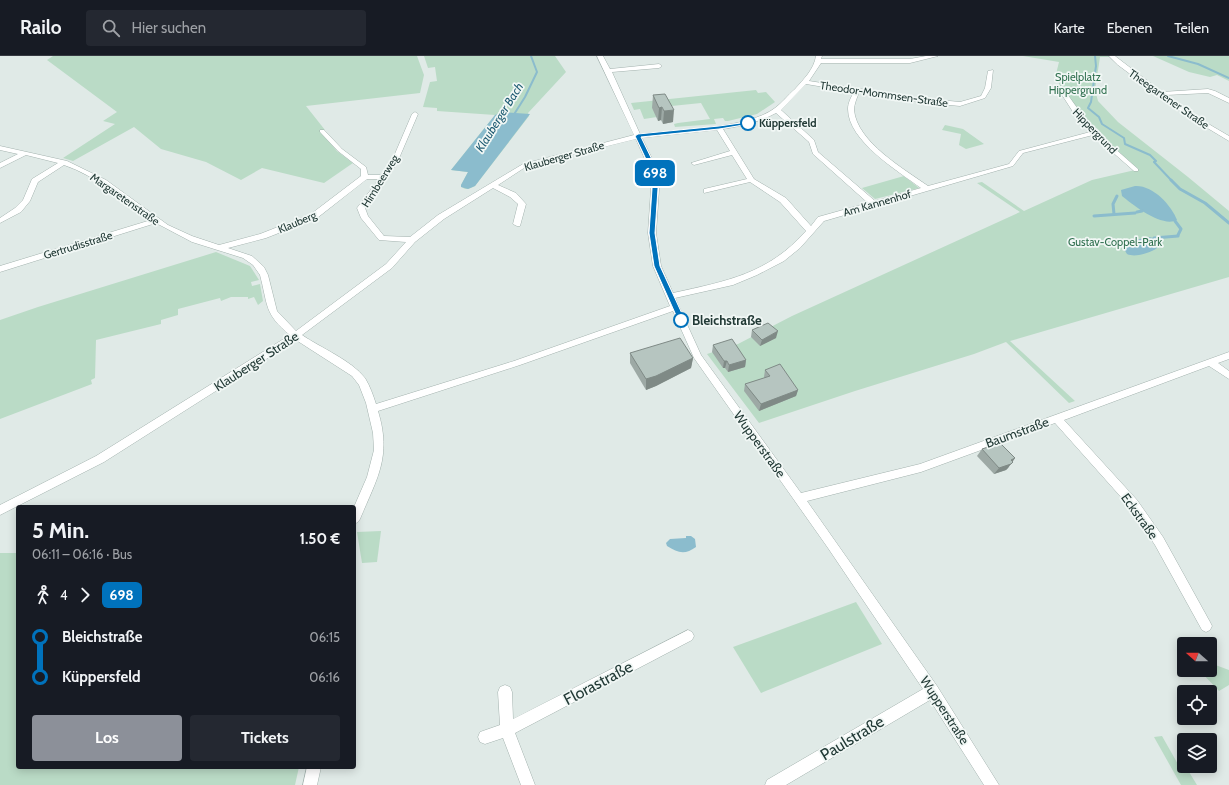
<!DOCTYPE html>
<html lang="de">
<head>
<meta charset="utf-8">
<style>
  body { margin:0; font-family:Cabin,sans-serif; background:#242831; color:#f1f3f6; height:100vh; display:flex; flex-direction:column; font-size:15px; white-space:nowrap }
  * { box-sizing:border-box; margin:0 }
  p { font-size:13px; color:#9ea1a6 }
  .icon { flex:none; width:22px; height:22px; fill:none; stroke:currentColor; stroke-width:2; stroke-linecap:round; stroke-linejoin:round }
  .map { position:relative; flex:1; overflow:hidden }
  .sheet { position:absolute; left:16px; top:449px; width:340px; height:264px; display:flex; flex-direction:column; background:#171b24; border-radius:4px; box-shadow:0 2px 10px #0003 }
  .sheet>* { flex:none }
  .badge { padding:0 8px; border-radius:6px; font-size:14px; line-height:26px }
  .needle { width:26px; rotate:291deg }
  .buttons { position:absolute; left:1177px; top:581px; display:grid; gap:8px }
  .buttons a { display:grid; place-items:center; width:40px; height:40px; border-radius:4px; background:#171b24; box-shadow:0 2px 10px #0003; font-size:20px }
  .map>.badge { position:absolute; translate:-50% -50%; box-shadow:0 0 0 2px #fff }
  .legs { display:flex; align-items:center; gap:6px; height:44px; padding:0 16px; font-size:13px }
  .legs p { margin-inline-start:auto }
  .summary { display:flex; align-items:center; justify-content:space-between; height:68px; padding:0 16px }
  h1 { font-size:22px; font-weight:800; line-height:30px }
  .cta { display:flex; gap:8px; margin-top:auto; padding:8px 16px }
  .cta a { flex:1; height:46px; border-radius:4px; background:#8c9099; color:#fff; font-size:16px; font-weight:800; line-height:46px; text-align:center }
  .cta a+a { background:#242831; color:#f1f3f6 }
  ul { padding:0 16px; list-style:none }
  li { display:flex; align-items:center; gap:14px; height:40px; font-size:15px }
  li i { display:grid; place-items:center; width:6px; height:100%; margin:0 5px; background:currentColor }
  li i::after { content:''; width:10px; height:10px; margin:-5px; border:3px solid; border-radius:50%; background:#171b24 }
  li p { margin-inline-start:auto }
  li:first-child i { background:linear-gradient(#0000 50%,currentColor 0) }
  li:last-child i { background:linear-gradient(currentColor 50%,#0000 0) }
  header { display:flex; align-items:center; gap:24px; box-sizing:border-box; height:56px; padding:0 20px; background:#171b24; border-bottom:1px solid #363941 }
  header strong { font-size:19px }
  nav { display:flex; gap:22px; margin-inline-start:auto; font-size:14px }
  .search { width:280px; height:36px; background:#242831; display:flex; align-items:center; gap:10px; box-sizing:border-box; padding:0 14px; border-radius:4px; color:#9ea1a6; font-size:15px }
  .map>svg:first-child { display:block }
</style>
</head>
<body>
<header>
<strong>Railo</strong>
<div class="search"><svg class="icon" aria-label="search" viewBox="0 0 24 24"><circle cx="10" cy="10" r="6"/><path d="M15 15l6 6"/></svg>Hier suchen</div>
<nav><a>Karte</a><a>Ebenen</a><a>Teilen</a></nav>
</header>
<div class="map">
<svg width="1229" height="729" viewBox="0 0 1229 729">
  <rect width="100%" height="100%" fill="#e0eae7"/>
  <g fill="#badbc6">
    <path d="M53,0H417L424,19L420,37L306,50L325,74L321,76L337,95L353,107L324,127L262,112L241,124L206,106L161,93L134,71L73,105L63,102L115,68L103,65L117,56L47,4Z"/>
    <path d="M424,0H555L566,16L528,57L529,60L475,130C470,133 463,135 461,129L468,116L451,114L495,59L437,55V52L423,51L430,26L437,25L435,11L428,12Z"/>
    <path d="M1023,0H1109V1H1100L1095,34L1098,45L1118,66L1188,121L1229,155V221L1010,285L1075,345L1069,347L1006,286L974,298L855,335L759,367L707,298L738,288L792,260L1020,156L977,127L982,126L1024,155L1092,124L1135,114L1095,77L1060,31L1056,18L1059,6Z"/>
    <path d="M1153,0H1229V25L1217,19L1210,21L1189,16Z"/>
    <path d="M756,34L758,37L766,36L775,46L757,58L728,65H725L723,62L714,63L716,68L675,71L674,68L678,67L710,63L701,47L652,52L657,61L644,63L640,53L634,54L631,47Z"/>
    <path d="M945,69L963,73L984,88L966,93L959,89L961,78L942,74Z"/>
    <path d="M904,120L919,132L875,143L862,132Z"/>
    <path d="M216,196L250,210L259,224L251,226L252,230L260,228L263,245L258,249L254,241L248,243V241H231L221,245L220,242L178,253V259L161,264V268L96,284L95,322L91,324L92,328L0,363V264L38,251Z"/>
    <path d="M381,475L377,506L362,507L357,476Z"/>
    <path d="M0,497H18V711H299L295,729H0Z"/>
    <path d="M856,546L882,588L761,637L733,591Z"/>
    <path d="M1210,607L1229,614V629L1219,635L1199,614H1210Z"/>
    <path d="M1162,680L1179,710L1186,711L1197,729H1181L1154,681Z"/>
  </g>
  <g fill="#8bbccd">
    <path d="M501,56L530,58L475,130L468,133L461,131V129L468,116L451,114L495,59Z"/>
    <path d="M1135,130C1153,129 1171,149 1177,164C1162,172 1133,149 1122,140L1121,134Z"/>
    <path d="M1147,181C1154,181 1156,183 1158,190L1157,192C1150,197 1135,202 1127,198L1124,193L1130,186Z"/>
    <path d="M686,480H691L695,483L696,491C685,499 678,497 667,490L666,487L670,483L686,482Z"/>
  </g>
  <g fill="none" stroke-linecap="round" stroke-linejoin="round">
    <g stroke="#8bbccd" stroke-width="2">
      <path d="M1095,0L1096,10L1091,46L1088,52L1099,61L1102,68L1124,82L1125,88L1150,99L1156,105L1154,106L1172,125"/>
      <path d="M1168,0L1198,8L1229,22"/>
      <path d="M513,60L525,41L537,16L531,0"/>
    </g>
    <g stroke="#8bbccd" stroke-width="3">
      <path d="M1171,124L1180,133L1205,147L1229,167"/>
      <path d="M1137,156L1142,155"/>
      <path d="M1114,158L1113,148L1117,140"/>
      <path d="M1094,160L1135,157"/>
      <path d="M1175,165L1181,173L1178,179"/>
      <path d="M1154,182L1178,180"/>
    </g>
    <g stroke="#a3b2ae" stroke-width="1">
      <g id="minor">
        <path d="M597,0H603L610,13L659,8L662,10L659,12L612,16L640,78C675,74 748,73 775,52C782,47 788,39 795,33C804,23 814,13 816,0H822L821,3H910L926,0H938L910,7H821L809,25L918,42L960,46L981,40L985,32L988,15L993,14L991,32L985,42L960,50L918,46L859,36C857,42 854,48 854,54C857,86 904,113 928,130L1009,108L1019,95L1090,76L1073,56L1057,31L1062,30C1085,66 1106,85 1138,113V115H1134L1093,79L1023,97L1013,110L824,165L800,192L784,205L757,219L733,229L675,242L701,299L801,437L920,408L1229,296V303L1218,307L1229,315V323L1209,310L1064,364L1137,444L1163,481L1210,566L1212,570L1210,574L1206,576L1202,574L1155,489L1129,450L1055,367L921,416L807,445L937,630L999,729H984L930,644L786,729H765L767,724L923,633L828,492L694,302L673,255L520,309L378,355C392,401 377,422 360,463L358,466L354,468V451L367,421L374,394L373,377L366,347L359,329L352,320L296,284L104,406L0,459V449L96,400L290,279C264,258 268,249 260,219L253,209L243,202L192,186L156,167L0,216V210L151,164C123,145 97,120 64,109L38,126L30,145L21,156L0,167V162L15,152L23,144L32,123L58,107L26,99L0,112V107L18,98L0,94V90L67,105L106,124L168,169L192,180L219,189L260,178L311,158L361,120V113L338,95L320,76V74H324L342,93L366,111L368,119H382L391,107L412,58L415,56L418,58L397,107L365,152L368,160L384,180L410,181L438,159L523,108L634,79ZM806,28L854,36C851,41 848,47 848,53C848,85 898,115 921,132L875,145L818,96L814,84L781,54ZM776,57L809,86L813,98L868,147L818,161L811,170L786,142L754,123L723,73C742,70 759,66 776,57ZM717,74L730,95L691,107L694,109L732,99L747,123L704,133V137L750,126L780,146L806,175C768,218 727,225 673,237L661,210L656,177L660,119L642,82ZM636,83L652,119L648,177L653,210L670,250L514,305L376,348C373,339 370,330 365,322C351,304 321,292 302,279L392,212L415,186L444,163L493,132L510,141L518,148L513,168L517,170H520L526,148L516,137L498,129L527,110ZM367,123H379L357,152L361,162L379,184L406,186L386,208L296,275L277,255L268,219L264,211L252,200L228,192L266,182L317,162Z"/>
        <path d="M1109,0H1115L1162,36L1208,33L1215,35L1229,42V47L1208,37L1166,39L1188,56L1229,80V85L1184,58L1118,9Z"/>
        <path d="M688,574L692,576L694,580L692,584L515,677L535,729H521L503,682L485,688L480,686L478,681L480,676L500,669L498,636L500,631L505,629L510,631L512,636L513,663Z"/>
        <path d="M307,711H321L317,729H303Z"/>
      </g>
    </g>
    <use href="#minor" fill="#fff" fill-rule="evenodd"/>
  </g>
  <g fill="#9da9a5">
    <path d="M653,39L673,66L663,68L661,64L658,65L652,52Z"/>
    <path d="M752,274L776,282L760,290L751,281Z"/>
    <path d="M713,289L746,304L745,311L728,316L725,312H723L712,296Z"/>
    <path d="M630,297L693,302L691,312L656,330L646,334L630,307Z"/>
    <path d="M765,314L798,334L796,340L759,355L744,335L745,328L764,322V321Z"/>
    <path d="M982,393L1015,402L1008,412L1006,414L994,418L977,400Z"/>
  </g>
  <g fill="#7f8a86">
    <path d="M662,51L661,64L658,65L659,52Z"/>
    <path d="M674,54L673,66L663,68L664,55Z"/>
    <path d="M778,275L776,282L760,290L762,284Z"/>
    <path d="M693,302L691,312L656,330L646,334V323Z"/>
    <path d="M746,304L745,311L728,316L729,309Z"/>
    <path d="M724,305H727L725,312H723Z"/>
    <path d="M798,334L796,340L759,355L761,348Z"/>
    <path d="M1015,402L1008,412L1006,414L994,418L999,412L1011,404Z"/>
  </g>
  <g fill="#b6c5c0" stroke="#7f8a86">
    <path d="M665,38L674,54L664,55L662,51L659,52L653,39Z"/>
    <path d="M768,267L778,275L762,284L752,274Z"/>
    <path d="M680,282L693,302L656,320L646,323L630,297Z"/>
    <path d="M732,283L746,304L729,309L727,305H724L713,289Z"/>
    <path d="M780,308L798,334L761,348L745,328L770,320L765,314Z"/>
    <path d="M1000,387L1015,402L1011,404L1013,406L1011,408L999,412L982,393Z"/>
  </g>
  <path fill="#0072bc" stroke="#fff" d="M748,66L750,67V68L719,73L641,81L659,118L655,177L660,210L685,264L681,266H679L654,210L649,177L653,118L635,80L638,78L719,70Z"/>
  <g fill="#fff" stroke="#0072bc" stroke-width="2">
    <circle cx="748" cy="67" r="7"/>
    <circle cx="681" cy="264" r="7"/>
  </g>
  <g text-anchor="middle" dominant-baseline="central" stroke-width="3.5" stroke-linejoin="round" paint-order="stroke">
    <g font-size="11" fill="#2e6f4e" stroke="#f1f7f5">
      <text x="1078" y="21">Spielplatz<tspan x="1078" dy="13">Hippergrund</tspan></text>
      <text x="1115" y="186">Gustav-Coppel-Park</text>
    </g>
    <g font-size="11" fill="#223a36" stroke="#f1f7f5">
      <text transform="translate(884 38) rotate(8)">Theodor-Mommsen-Straße</text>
      <text transform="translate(1169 43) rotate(35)">Theegartener Straße</text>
      <text transform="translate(1095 75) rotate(46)">Hippergrund</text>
      <text transform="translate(564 100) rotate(-16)">Klauberger Straße</text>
      <text transform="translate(380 125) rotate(-58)">Himbeerweg</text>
      <text transform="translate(125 143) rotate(35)">Margaretenstraße</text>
      <text transform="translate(877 147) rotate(-16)">Am Kannenhof</text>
      <text transform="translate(297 166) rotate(-23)">Klauberg</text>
      <text transform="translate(78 189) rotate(-17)">Gertrudisstraße</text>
    </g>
    <g font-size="11" font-weight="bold" fill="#223a36" stroke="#f1f7f5" text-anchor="start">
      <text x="759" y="67">Küppersfeld</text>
    </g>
    <g font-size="12" font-style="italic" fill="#1f5c73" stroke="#f1f7f5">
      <text transform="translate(499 61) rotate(-58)">Klauberger Bach</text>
    </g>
    <g font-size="13" font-weight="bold" fill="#223a36" stroke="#f1f7f5" text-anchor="start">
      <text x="692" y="264">Bleichstraße</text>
    </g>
    <g font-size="13" fill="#223a36" stroke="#f1f7f5">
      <text transform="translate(256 305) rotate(-33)">Klauberger Straße</text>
      <text transform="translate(1017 376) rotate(-20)">Baumstraße</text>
      <text transform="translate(760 388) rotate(54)">Wupperstraße</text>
      <text transform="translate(1140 460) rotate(54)">Eckstraße</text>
      <text transform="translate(945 654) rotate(57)">Wupperstraße</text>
    </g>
    <g font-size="16" fill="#223a36" stroke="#f1f7f5">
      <text transform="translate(598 627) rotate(-28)">Florastraße</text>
      <text transform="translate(852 682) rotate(-31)">Paulstraße</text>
    </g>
  </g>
</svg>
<div class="buttons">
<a><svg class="needle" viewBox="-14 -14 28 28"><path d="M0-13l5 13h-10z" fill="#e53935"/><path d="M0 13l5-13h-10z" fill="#9ea1a6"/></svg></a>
<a><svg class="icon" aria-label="locate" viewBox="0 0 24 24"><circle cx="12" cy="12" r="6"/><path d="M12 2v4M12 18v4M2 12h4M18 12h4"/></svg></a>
<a><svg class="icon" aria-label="layers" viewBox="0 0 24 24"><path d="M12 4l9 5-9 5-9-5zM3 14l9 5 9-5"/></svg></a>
</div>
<b class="badge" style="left:655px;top:117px;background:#0072bc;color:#fff">698</b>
<section class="sheet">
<div class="summary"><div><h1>5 Min.</h1><p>06:11 – 06:16 · Bus</p></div><b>1.50 €</b></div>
<div class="legs"><svg class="icon" aria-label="walk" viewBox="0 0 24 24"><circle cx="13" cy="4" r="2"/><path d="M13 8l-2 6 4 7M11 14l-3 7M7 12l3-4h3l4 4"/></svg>4<svg class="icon" aria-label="forward" viewBox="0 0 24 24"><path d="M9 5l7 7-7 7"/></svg><b class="badge" style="background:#0072bc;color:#fff">698</b></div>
<ul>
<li><i style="color:#0072bc"></i><b>Bleichstraße</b><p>06:15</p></li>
<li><i style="color:#0072bc"></i><b>Küppersfeld</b><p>06:16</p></li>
</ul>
<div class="cta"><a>Los</a><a>Tickets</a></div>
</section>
</div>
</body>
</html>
